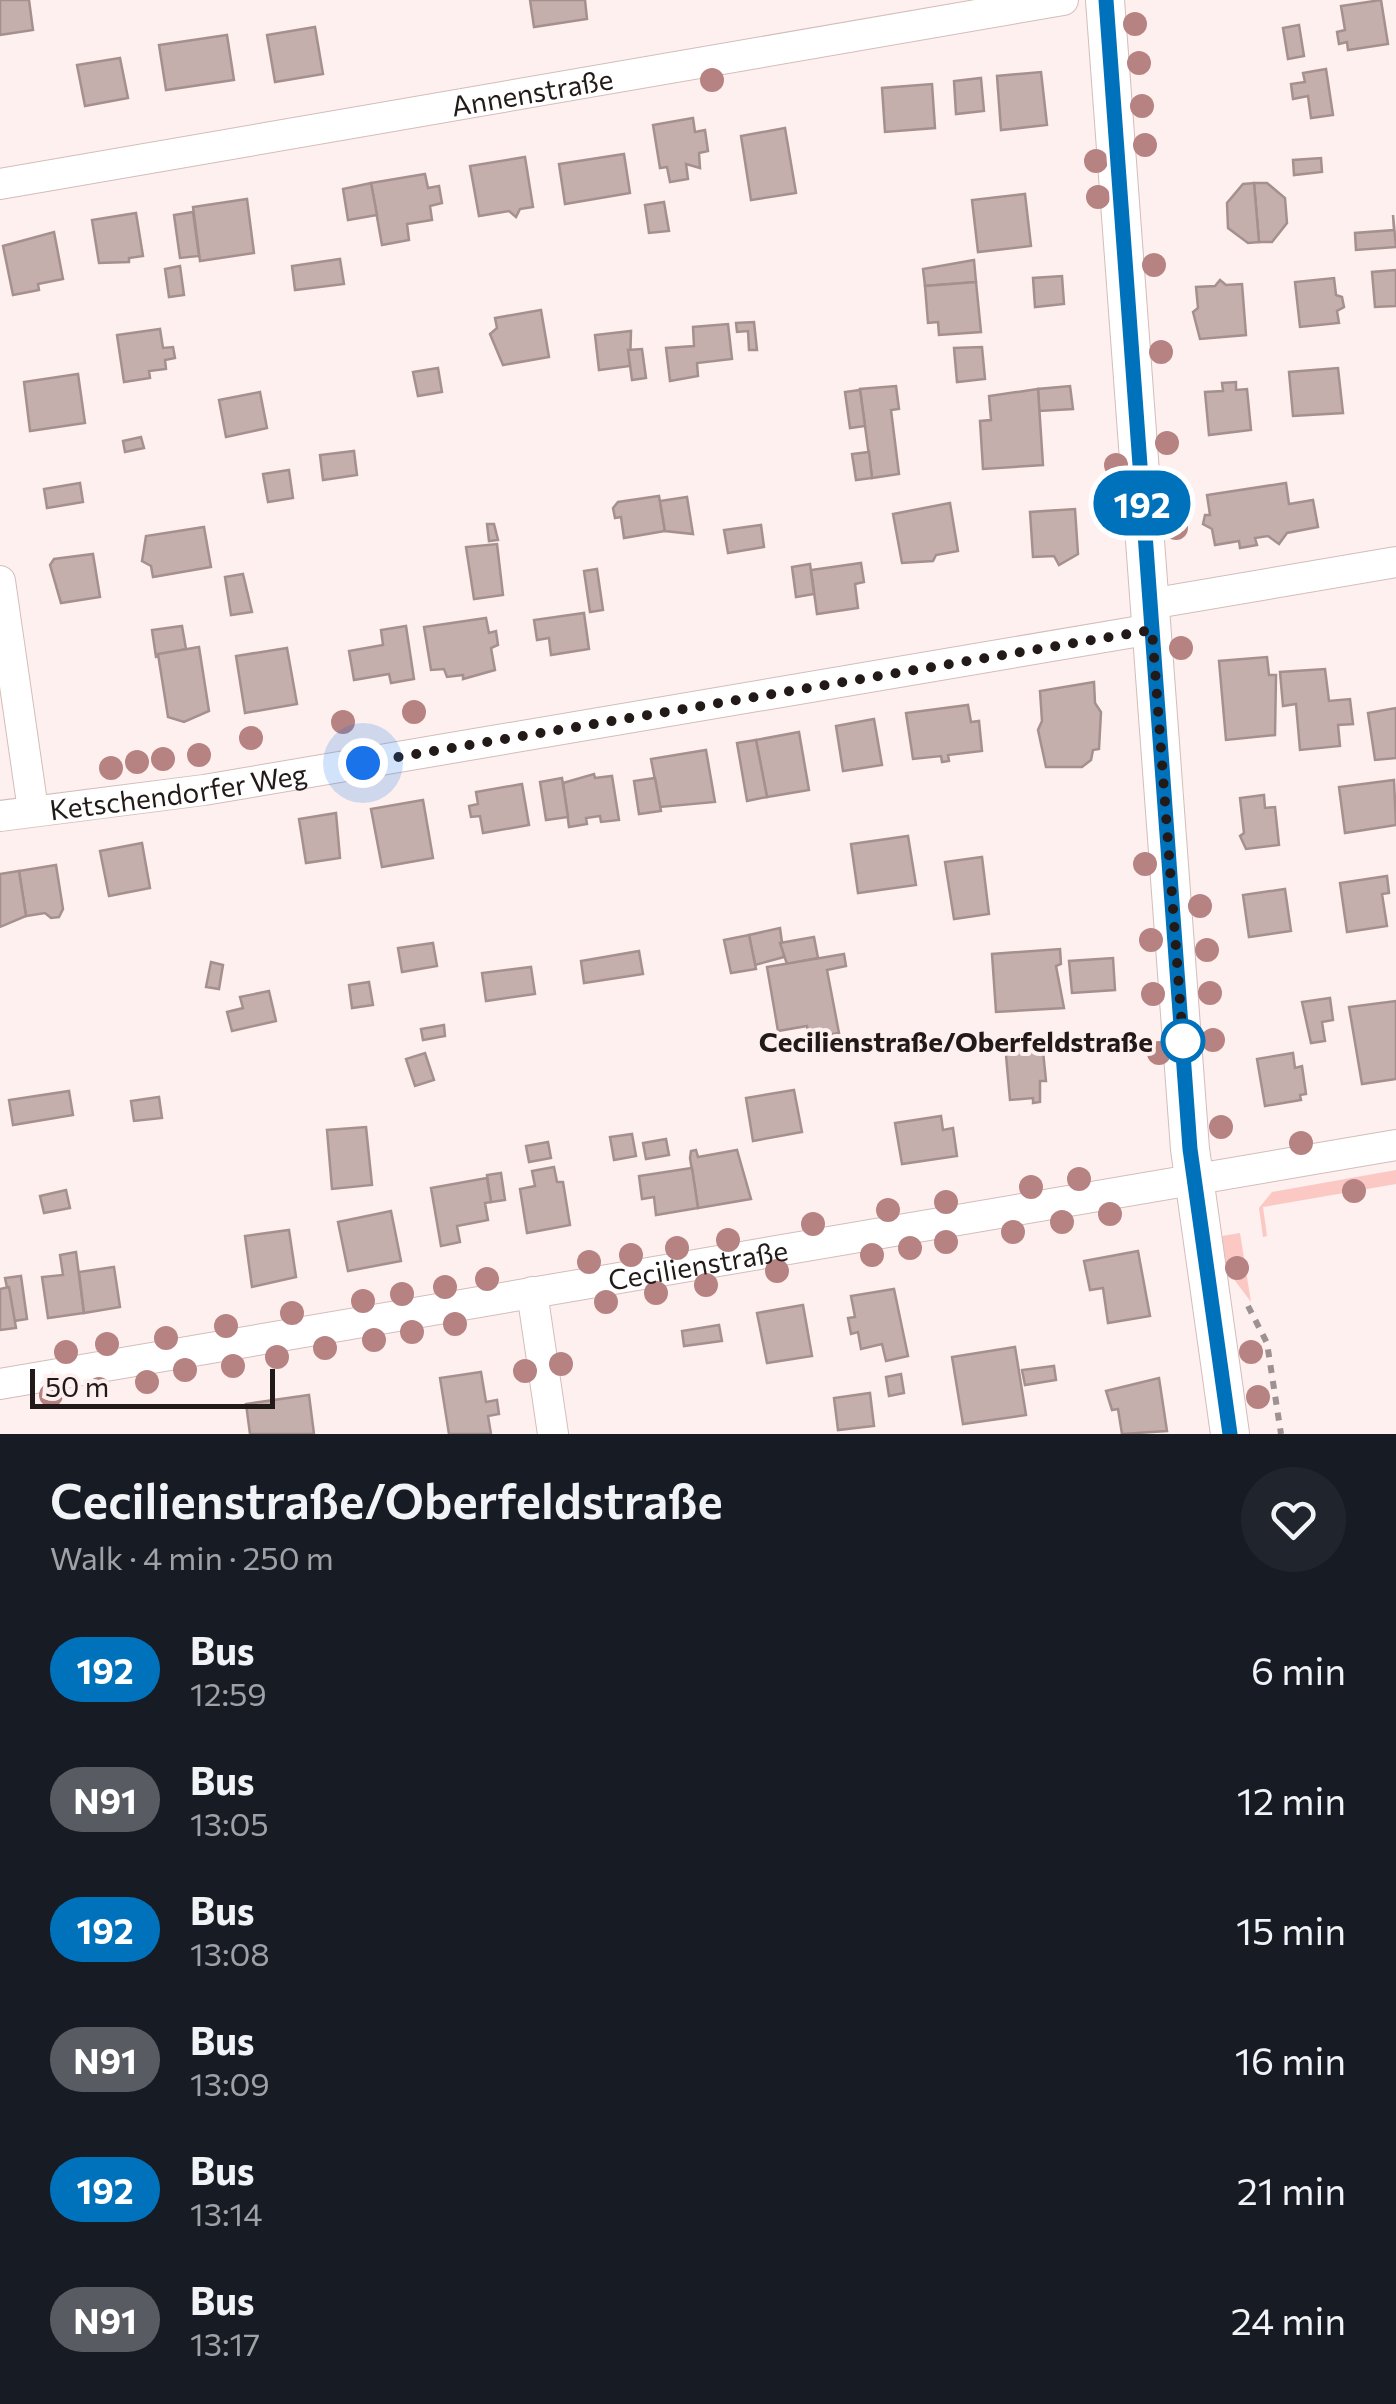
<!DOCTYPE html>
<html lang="en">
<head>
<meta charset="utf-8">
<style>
  body { margin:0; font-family:Commissioner,sans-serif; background:#20242c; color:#f1f3f6; height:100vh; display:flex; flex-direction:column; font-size:38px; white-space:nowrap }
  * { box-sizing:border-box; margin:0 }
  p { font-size:32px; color:#9ea1a6 }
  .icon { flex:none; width:55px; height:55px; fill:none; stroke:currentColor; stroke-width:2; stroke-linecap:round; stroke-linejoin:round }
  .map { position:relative; height:1434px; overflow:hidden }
  .sheet { display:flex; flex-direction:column; background:#171b24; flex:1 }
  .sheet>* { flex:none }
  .badge { padding:0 20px; border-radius:32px; font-size:35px; line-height:65px }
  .scale { position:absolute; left:30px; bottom:25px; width:245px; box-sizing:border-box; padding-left:10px; border:5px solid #221a19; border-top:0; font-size:28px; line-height:35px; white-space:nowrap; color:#221a19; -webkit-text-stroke:8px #fdf0ee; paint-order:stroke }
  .you { position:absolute; width:50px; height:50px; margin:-25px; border:8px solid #fff; border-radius:50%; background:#1a73e8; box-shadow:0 0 0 15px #1a73e833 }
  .map>.badge { position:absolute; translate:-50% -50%; box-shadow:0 0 0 5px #fff }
  .round { display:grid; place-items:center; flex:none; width:105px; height:105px; border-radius:52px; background:#20242c }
  .summary { display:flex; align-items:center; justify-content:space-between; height:170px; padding:0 50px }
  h1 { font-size:48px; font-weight:600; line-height:75px }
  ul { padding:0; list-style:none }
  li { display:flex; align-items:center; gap:30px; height:130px; padding:0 50px }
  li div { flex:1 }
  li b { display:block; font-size:38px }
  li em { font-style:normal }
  li .badge { min-width:110px; font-weight:700; text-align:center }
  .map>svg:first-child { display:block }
</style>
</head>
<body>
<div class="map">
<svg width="1396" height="1434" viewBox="0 0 1396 1434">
  <rect width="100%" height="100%" fill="#fdf0ee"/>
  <g fill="#fbc8c3">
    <path d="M1396,1170V1184L1263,1207L1267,1236L1263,1237L1259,1208L1272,1192Z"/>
    <path d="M1240,1233L1251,1302L1227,1270L1222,1236Z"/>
  </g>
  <g fill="#c4afad" stroke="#a5908e" stroke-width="2.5">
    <path d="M0,0H29L33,30L0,35Z"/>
    <path d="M530,0H585L587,19L534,27Z"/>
    <path d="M1381,0L1388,44L1348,50L1347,42L1339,44L1337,32L1345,30L1341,6Z"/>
    <path d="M1299,25L1304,56L1288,59L1283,28Z"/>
    <path d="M315,27L323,74L275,82L267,35Z"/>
    <path d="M227,35L234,80L166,90L159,45Z"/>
    <path d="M120,58L128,98L85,106L77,65Z"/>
    <path d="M1326,69L1333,115L1311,118L1308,96L1293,99L1291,84L1305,82L1303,73Z"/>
    <path d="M1041,72L1047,125L1001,130L997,76Z"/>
    <path d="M981,78L984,111L956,114L954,81Z"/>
    <path d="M932,84L935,128L885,132L882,88Z"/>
    <path d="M693,118L695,132L705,130L708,151L699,153L700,168L686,164L688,179L670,182L667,167L660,168L653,125Z"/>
    <path d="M785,128L796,193L751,200L741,136Z"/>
    <path d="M624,154L630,193L565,204L559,164Z"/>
    <path d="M525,157L533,207L520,209L516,217L509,211L479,216L470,166Z"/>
    <path d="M1321,158L1322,172L1294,175L1293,160Z"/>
    <path d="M425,174L428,188L439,186L442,203L430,206L432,220L407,224L409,240L382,245L371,183Z"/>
    <path d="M371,183L377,215L348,220L343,189Z"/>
    <path d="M1254,183H1267L1285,198L1287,223L1272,242H1259Z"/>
    <path d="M1254,183L1259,242L1248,243L1228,228L1227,203L1243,184Z"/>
    <path d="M1025,194L1031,246L978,252L972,200Z"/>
    <path d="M247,199L254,253L200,261L193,207Z"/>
    <path d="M664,202L669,231L649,233L645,205Z"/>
    <path d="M193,212L199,256L180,258L174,215Z"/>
    <path d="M136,213L143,256L129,258V262L99,263L92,220Z"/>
    <path d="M1393,215L1396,247L1356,250L1355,233L1394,230Z"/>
    <path d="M54,232L63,279L38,284L39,290L13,295L3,246Z"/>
    <path d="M340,259L344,284L295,290L292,266Z"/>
    <path d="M974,260L976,282L925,286L923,269Z"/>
    <path d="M180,266L184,295L169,297L165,269Z"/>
    <path d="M1396,270V306L1375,307L1372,272Z"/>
    <path d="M1062,276L1064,304L1035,307L1033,278Z"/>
    <path d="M1334,278L1336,295L1342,297L1344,307L1337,311L1339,323L1300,327L1295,282Z"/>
    <path d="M1220,280L1226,285L1242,284L1246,335L1200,339L1193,312L1198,308L1196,287L1215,286Z"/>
    <path d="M976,282L981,332L939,335L938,322L928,323L925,286Z"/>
    <path d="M541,310L549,357L503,365L490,334L497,328L495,318Z"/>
    <path d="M754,322L757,350H749L748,331L737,332L736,323Z"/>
    <path d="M728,324L732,359L697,363L698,376L670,381L666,348L694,346L693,327Z"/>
    <path d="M160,329L163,348L173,347L175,358L165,360L166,369L149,371L150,378L124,382L117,335Z"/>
    <path d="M631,331L630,366L599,370L595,335Z"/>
    <path d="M982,347L985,379L957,382L954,348Z"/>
    <path d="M642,349L646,378L632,380L628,350Z"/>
    <path d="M438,368L442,392L418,396L413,372Z"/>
    <path d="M1338,368L1343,413L1293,416L1289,372Z"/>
    <path d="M78,374L85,423L30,431L24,382Z"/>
    <path d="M1236,382V390L1247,389L1251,430L1209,435L1205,392L1223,391L1222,383Z"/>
    <path d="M896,386L899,409L891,410L899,474L872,478L860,389Z"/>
    <path d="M1070,386L1073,409L1039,411L1038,389Z"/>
    <path d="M1038,389L1043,465L983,469L980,421L991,420L989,396Z"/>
    <path d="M860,390L865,426L850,428L845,392Z"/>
    <path d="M260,392L267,428L226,437L219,400Z"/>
    <path d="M141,437L144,448L125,452L123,441Z"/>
    <path d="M354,451L357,475L323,480L320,455Z"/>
    <path d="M869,452L872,478L856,480L852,454Z"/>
    <path d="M289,470L293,498L268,502L263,474Z"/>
    <path d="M80,483L83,502L47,508L44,489Z"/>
    <path d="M1286,483L1289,504L1313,500L1318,527L1287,533L1279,544L1268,536L1255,538L1257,545L1240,548L1239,541L1215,545L1212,529L1203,524L1205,515H1210L1207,495Z"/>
    <path d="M659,496L665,531L624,538L621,517L615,518L613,508L618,502Z"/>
    <path d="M687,497L693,534L665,531L660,501Z"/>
    <path d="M950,503L958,551L936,555L933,561L902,563L893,514Z"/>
    <path d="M1075,509L1078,554L1059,565L1054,556L1033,557L1030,512Z"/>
    <path d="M487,524H494L498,540L489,541Z"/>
    <path d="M761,525L764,547L728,553L724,530Z"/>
    <path d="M204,527L211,567L153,577L151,566L142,561L146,536Z"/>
    <path d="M497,544L503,595L474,599L466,547Z"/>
    <path d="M93,554L100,597L61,603L50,565L54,559Z"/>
    <path d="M861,563L864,582L855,584L858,608L817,614L811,570Z"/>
    <path d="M810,564L814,594L796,597L792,567Z"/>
    <path d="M597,569L603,610L590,612L584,571Z"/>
    <path d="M243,574L252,612L231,615L225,577Z"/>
    <path d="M584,613L589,649L551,655L549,638L537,640L534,620Z"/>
    <path d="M486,618L489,633L496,631L498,645L491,648L495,670L463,679V675L447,677L444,669L431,670L424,627Z"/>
    <path d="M182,626L186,649L156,657L152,630Z"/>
    <path d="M406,626L414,679L391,683L389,674L354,680L349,651L383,645L381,630Z"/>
    <path d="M199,647L209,711L184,722L168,717L158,654Z"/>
    <path d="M287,648L297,704L245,713L236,656Z"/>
    <path d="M1267,657L1269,675H1276L1275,735L1226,740L1219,661Z"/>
    <path d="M1325,669L1329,701L1350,699L1353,724L1338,725L1340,746L1300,750L1296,704L1283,706L1280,672Z"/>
    <path d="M1094,682L1095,703L1101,712L1099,749L1093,750L1091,760L1082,767H1046L1038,730L1042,721L1040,691Z"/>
    <path d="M968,705L971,722L979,721L982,751L948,755L949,761L942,762L941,756L913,759L906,713Z"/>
    <path d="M1396,708V758L1375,760L1368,713Z"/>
    <path d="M874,719L882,765L843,771L836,726Z"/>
    <path d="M799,732L809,790L767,797L756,740Z"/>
    <path d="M756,740L767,797L747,801L737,743Z"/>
    <path d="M706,750L715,802L660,807L651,759Z"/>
    <path d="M594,774L595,778L612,776L619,820L601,822L600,816L586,818L587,824L569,827L563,783Z"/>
    <path d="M562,778L568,817L546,820L540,782Z"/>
    <path d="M655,778L661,811L639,814L634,781Z"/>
    <path d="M1394,780L1396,825L1345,833L1339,787Z"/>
    <path d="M522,784L529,825L483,833L480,816L471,817L469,806L478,804L476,792Z"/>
    <path d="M1264,795L1265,808L1275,807L1279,845L1246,849L1240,836L1244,833L1240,798Z"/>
    <path d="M423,800L433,858L382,867L371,809Z"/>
    <path d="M336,813L340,858L306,863L299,819Z"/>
    <path d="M908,836L916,885L858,893L851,844Z"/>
    <path d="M142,843L150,888L109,896L100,851Z"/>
    <path d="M982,857L989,914L954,919L945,862Z"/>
    <path d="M56,865L63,909L59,917L51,918L45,913L26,916L19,871Z"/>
    <path d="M19,871L26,916L0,927V874Z"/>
    <path d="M1387,876L1389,893L1382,894L1387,926L1347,932L1340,883Z"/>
    <path d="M1285,889L1291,931L1249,937L1243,895Z"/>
    <path d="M780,928L784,957L755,965L749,935Z"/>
    <path d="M749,935L756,969L731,973L724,940Z"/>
    <path d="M814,937L818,958L787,964L780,943Z"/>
    <path d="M433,943L437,966L402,972L398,948Z"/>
    <path d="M1060,949L1061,964L1056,966L1064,1008L996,1012L992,954Z"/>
    <path d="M639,951L643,974L584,983L581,961Z"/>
    <path d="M844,954L846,966L827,970L839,1033L809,1038L807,1026L778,1031L767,967Z"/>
    <path d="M1113,958L1115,990L1072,993L1069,961Z"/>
    <path d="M211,962L223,965L219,989L206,987Z"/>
    <path d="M531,967L535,994L486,1001L482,973Z"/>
    <path d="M369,982L373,1005L352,1008L349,985Z"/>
    <path d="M269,991L276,1021L232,1031L227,1012L243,1008L240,997Z"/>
    <path d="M1330,998L1333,1020L1322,1022L1325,1041L1311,1043L1302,1002Z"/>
    <path d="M1396,1001V1079L1362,1084L1349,1007Z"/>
    <path d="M444,1025L445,1036L423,1040L421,1029Z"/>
    <path d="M830,1035L833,1051L819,1054L816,1037Z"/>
    <path d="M1042,1041L1046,1081H1040V1102L1033,1103V1098L1010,1100L1005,1044Z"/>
    <path d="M425,1053L434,1080L415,1086L406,1059Z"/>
    <path d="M1293,1053L1295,1068L1302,1066L1306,1094L1300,1095L1301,1100L1265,1106L1257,1059Z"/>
    <path d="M794,1090L802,1132L753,1141L746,1098Z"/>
    <path d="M69,1091L73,1115L13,1125L9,1100Z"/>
    <path d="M159,1097L162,1118L134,1121L131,1101Z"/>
    <path d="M941,1116L943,1130L953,1128L957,1156L902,1164L895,1123Z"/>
    <path d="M366,1127L372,1185L332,1189L327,1130Z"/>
    <path d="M632,1134L636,1156L614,1160L610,1137Z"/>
    <path d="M666,1139L669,1155L646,1159L643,1143Z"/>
    <path d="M548,1142L551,1158L529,1162L526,1146Z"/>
    <path d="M696,1150L698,1157L737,1150L751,1199L698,1208L690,1158L691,1151Z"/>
    <path d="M554,1167L557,1182H563L570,1225L527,1233L520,1189L535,1186L532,1171Z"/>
    <path d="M692,1168L698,1208L656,1215L654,1197L642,1199L639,1176Z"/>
    <path d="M501,1173L505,1200L491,1202L487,1175Z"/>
    <path d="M487,1178L491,1202L485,1203L488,1220L457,1226L460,1242L441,1246L431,1188Z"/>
    <path d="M66,1190L70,1208L44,1213L40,1196Z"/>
    <path d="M391,1211L401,1261L348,1271L338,1222Z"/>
    <path d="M289,1230L296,1277L252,1287L245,1236Z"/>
    <path d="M1138,1251L1150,1316L1108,1323L1103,1288L1090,1290L1084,1261Z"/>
    <path d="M76,1252L84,1313L48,1318L42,1277L63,1275L60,1255Z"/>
    <path d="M114,1267L120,1307L84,1313L79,1272Z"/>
    <path d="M21,1276L27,1319L14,1321L5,1278Z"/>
    <path d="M9,1287L16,1328L0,1330V1289Z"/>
    <path d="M894,1289L908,1356L886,1361L882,1344L861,1349L858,1332L851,1334L848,1318L855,1317L851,1296Z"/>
    <path d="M803,1305L812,1356L767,1363L757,1313Z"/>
    <path d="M719,1325L722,1341L684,1346L682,1331Z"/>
    <path d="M1015,1347L1026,1415L963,1424L952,1357Z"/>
    <path d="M1054,1366L1056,1380L1025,1385L1022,1370Z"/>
    <path d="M481,1372L486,1402L497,1400L499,1414L488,1416L491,1434H449L440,1378Z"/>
    <path d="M901,1374L904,1393L889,1396L886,1377Z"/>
    <path d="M1159,1378L1167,1431L1122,1434L1118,1409L1112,1410L1106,1391Z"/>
    <path d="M870,1393L874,1426L838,1430L834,1398Z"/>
    <path d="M309,1395L314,1434H250L246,1404Z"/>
  </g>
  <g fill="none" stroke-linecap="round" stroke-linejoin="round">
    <g stroke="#d3bdbb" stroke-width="32">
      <g id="minor">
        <path id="s1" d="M0,184L1063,0"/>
        <path d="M0,581L33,810"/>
        <path d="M1150,604L1396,562"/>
        <path id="s2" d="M0,816L204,790L1152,629"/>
        <path d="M532,1292L553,1434"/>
        <path id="s3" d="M0,1384L1396,1145"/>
      </g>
    </g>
    <g stroke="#d3bdbb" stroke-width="40">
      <path id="tertiary" d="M1105,0L1190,1149L1230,1434"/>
    </g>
    <path stroke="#9d9291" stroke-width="6" stroke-dasharray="8 8" stroke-linecap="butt" d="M1248,1306L1267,1343L1281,1434"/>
    <use href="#minor" stroke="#fff" stroke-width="30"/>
    <use href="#tertiary" stroke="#fff" stroke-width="38"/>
  </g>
  <g fill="#b68382">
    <circle cx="1135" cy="24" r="12"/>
    <circle cx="1139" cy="63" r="12"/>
    <circle cx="712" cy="80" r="12"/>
    <circle cx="1142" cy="106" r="12"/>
    <circle cx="1145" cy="145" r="12"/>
    <circle cx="1096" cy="161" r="12"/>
    <circle cx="1098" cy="197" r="12"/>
    <circle cx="1154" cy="265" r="12"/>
    <circle cx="1161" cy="352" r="12"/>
    <circle cx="1167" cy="443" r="12"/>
    <circle cx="1116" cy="465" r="12"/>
    <circle cx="1172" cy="488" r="12"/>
    <circle cx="1176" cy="528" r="12"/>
    <circle cx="1181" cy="648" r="12"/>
    <circle cx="414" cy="712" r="12"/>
    <circle cx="343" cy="722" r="12"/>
    <circle cx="251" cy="738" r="12"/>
    <circle cx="199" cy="755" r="12"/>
    <circle cx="163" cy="759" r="12"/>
    <circle cx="137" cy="762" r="12"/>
    <circle cx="111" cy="768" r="12"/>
    <circle cx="1145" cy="864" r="12"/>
    <circle cx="1200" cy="906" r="12"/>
    <circle cx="1151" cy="940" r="12"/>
    <circle cx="1207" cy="950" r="12"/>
    <circle cx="1210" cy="993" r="12"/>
    <circle cx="1153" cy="994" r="12"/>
    <circle cx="1213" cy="1040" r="12"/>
    <circle cx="1159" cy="1053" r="12"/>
    <circle cx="1221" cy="1127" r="12"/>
    <circle cx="1301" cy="1143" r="12"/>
    <circle cx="1079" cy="1179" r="12"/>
    <circle cx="1031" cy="1187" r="12"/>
    <circle cx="1354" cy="1191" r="12"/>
    <circle cx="946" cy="1202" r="12"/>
    <circle cx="888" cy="1210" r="12"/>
    <circle cx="1110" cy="1214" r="12"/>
    <circle cx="1062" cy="1222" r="12"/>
    <circle cx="813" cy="1224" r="12"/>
    <circle cx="1013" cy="1232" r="12"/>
    <circle cx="728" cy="1240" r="12"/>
    <circle cx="946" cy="1242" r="12"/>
    <circle cx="677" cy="1248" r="12"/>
    <circle cx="910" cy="1248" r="12"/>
    <circle cx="631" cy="1255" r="12"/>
    <circle cx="872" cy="1255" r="12"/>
    <circle cx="589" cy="1262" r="12"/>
    <circle cx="1237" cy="1268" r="12"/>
    <circle cx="777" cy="1271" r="12"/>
    <circle cx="487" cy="1279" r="12"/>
    <circle cx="706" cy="1285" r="12"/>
    <circle cx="445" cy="1287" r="12"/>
    <circle cx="656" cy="1293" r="12"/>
    <circle cx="402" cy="1294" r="12"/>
    <circle cx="363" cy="1301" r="12"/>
    <circle cx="606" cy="1302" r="12"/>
    <circle cx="292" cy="1313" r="12"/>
    <circle cx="455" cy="1324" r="12"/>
    <circle cx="226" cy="1326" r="12"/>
    <circle cx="412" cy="1332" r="12"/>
    <circle cx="166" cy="1338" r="12"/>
    <circle cx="374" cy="1340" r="12"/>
    <circle cx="107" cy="1344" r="12"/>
    <circle cx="325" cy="1348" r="12"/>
    <circle cx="66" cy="1352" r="12"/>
    <circle cx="1251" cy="1352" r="12"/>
    <circle cx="277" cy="1357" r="12"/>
    <circle cx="561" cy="1364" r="12"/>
    <circle cx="233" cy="1366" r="12"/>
    <circle cx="185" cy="1370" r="12"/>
    <circle cx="525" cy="1371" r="12"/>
    <circle cx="147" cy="1382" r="12"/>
    <circle cx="99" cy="1389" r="12"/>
    <circle cx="51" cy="1395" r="12"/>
    <circle cx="1258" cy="1397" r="12"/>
  </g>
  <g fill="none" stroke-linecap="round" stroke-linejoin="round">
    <g stroke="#fff" stroke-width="22">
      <path id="line" d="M1106,0L1190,1149L1230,1434"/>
    </g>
    <use href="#line" stroke="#0072bc" stroke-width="15"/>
    <path stroke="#221a19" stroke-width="10" stroke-dasharray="0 18" d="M363,763L1152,630L1183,1041"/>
  </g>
  <circle fill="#fff" stroke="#0072bc" stroke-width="5" cx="1183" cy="1041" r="20"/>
  <g text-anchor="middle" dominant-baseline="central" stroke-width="8" stroke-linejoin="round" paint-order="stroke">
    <g font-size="28" fill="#221a19" stroke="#fdf0ee">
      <text stroke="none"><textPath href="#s1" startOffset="540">Annenstraße</textPath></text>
      <text stroke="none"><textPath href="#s2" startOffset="180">Ketschendorfer Weg</textPath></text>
      <text stroke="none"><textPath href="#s3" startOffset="708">Cecilienstraße</textPath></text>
    </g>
    <g font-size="28" font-weight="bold" fill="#221a19" stroke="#fdf0ee" text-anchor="end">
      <text x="1153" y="1041">Cecilienstraße/Oberfeldstraße</text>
    </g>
  </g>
</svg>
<div class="scale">50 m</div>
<div class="you" style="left:363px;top:763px"></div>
<b class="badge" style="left:1142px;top:503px;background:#0072bc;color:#fff">192</b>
</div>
<section class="sheet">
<div class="summary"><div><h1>Cecilienstraße/Oberfeldstraße</h1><p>Walk · 4 min · 250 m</p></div><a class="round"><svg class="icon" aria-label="heart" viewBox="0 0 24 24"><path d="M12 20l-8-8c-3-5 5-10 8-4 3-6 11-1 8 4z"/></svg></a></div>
<ul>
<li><span class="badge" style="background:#0072bc;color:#fff">192</span><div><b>Bus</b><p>12:59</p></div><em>6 min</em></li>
<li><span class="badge" style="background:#595b62;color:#fff">N91</span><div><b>Bus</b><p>13:05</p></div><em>12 min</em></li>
<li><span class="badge" style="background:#0072bc;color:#fff">192</span><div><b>Bus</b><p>13:08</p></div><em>15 min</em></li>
<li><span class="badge" style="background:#595b62;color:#fff">N91</span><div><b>Bus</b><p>13:09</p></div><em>16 min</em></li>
<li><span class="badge" style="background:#0072bc;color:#fff">192</span><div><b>Bus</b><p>13:14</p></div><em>21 min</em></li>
<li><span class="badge" style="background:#595b62;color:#fff">N91</span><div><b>Bus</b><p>13:17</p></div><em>24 min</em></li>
</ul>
</section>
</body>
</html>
